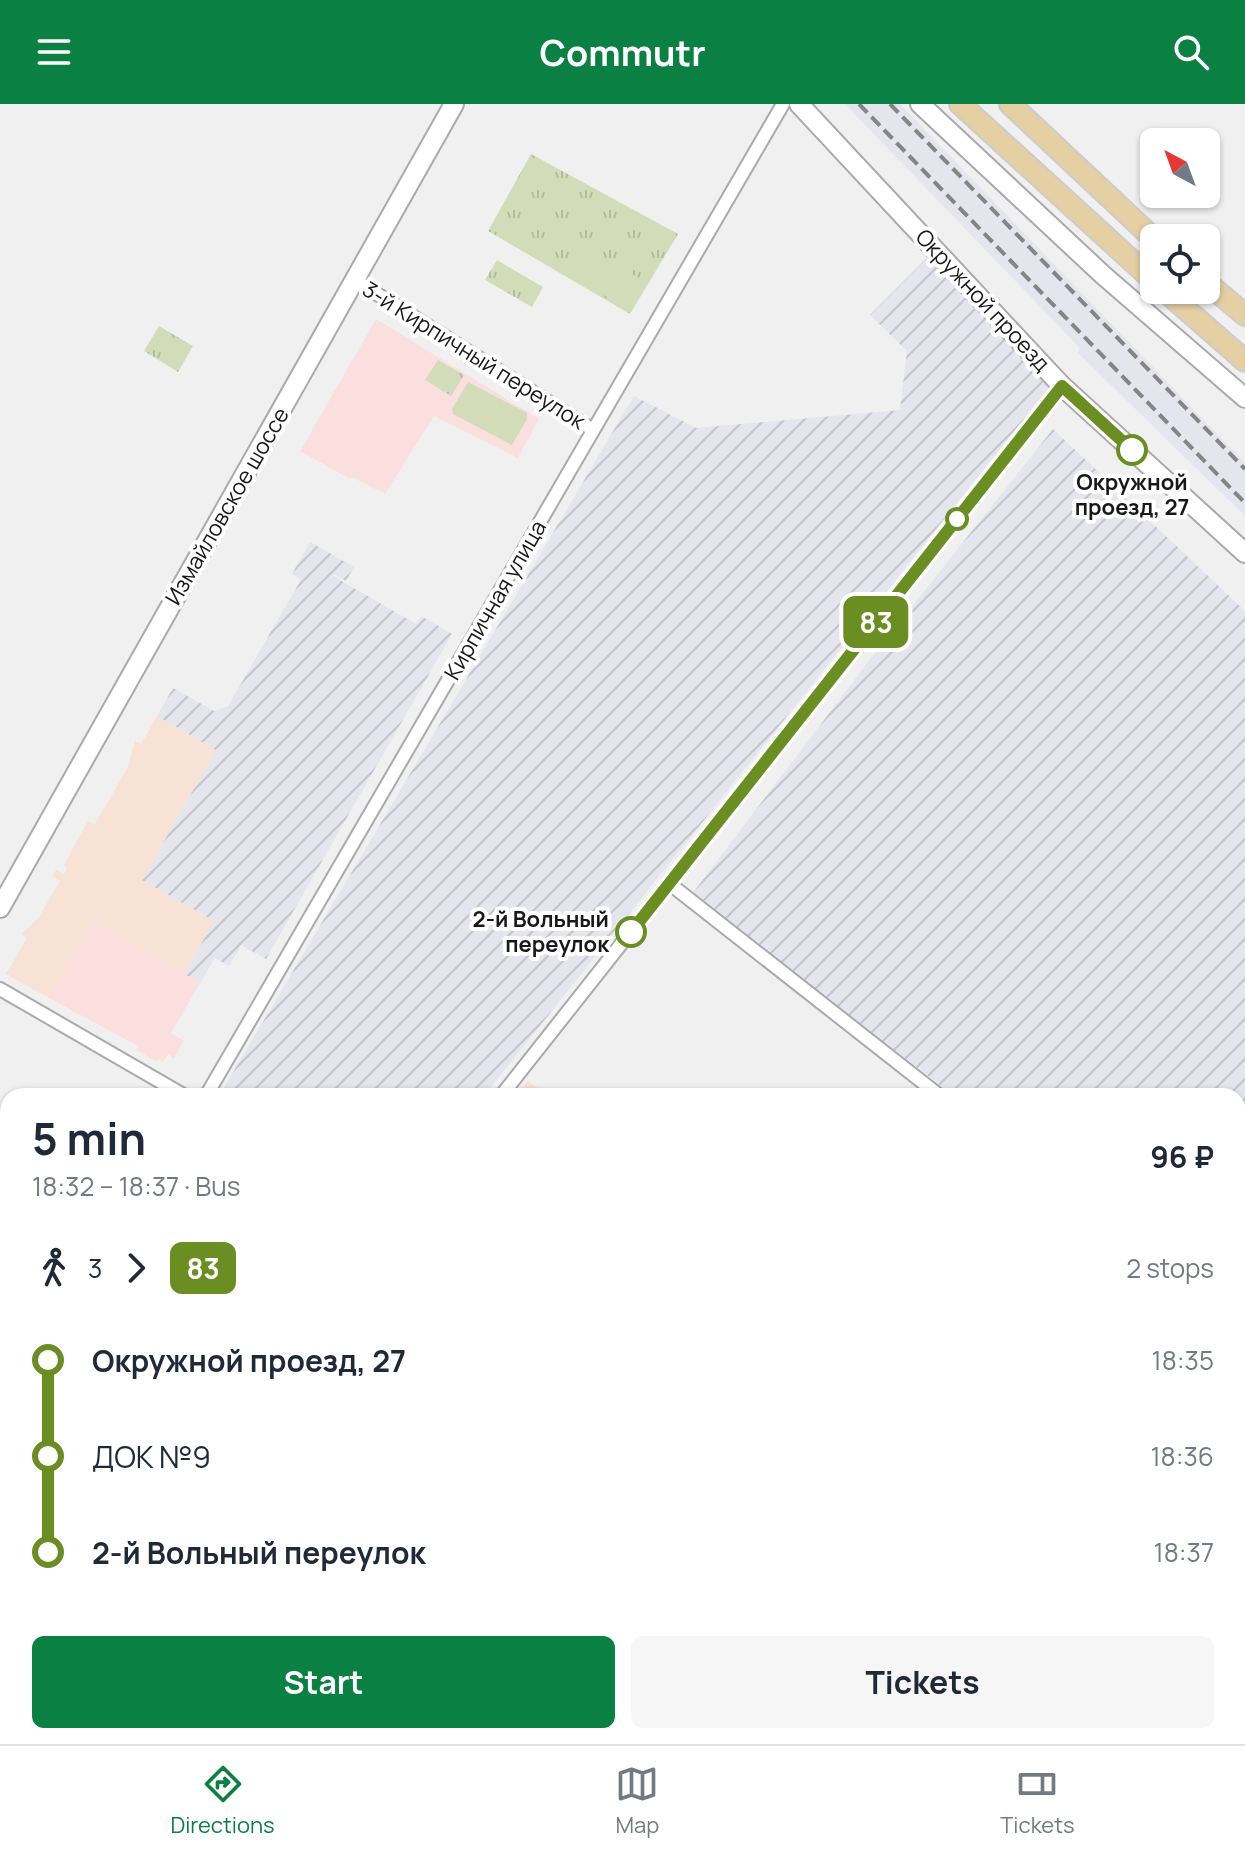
<!DOCTYPE html>
<html lang="en">
<head>
<meta charset="utf-8">
<style>
  body { margin:0; font-family:Manrope,sans-serif; background:#f6f6f7; color:#1f2937; height:100vh; display:flex; flex-direction:column; font-size:30px; white-space:nowrap }
  * { box-sizing:border-box; margin:0 }
  p { font-size:26px; color:#747a83 }
  .icon { flex:none; width:44px; height:44px; fill:none; stroke:currentColor; stroke-width:2; stroke-linecap:round; stroke-linejoin:round }
  .map { position:relative; flex:1; overflow:hidden }
  .details { position:absolute; left:0px; top:984px; width:1246px; height:656px; display:flex; flex-direction:column; background:#fff; border-radius:24px 24px 0 0; box-shadow:0 2px 6px #0004 }
  .details>* { flex:none }
  .badge { padding:0 16px; border-radius:12px; font-size:28px; line-height:52px }
  .needle { width:52px; rotate:319deg }
  .fabs { position:absolute; left:1140px; top:24px; display:grid; gap:16px }
  .fabs a { display:grid; place-items:center; width:80px; height:80px; border-radius:12px; background:#fff; box-shadow:0 2px 6px #0004; font-size:40px }
  .map>.badge { position:absolute; translate:-50% -50%; box-shadow:0 0 0 4px #fff }
  .legs { display:flex; align-items:center; gap:12px; height:88px; padding:0 32px; font-size:26px }
  .legs p { margin-inline-start:auto }
  .headline { display:flex; align-items:center; justify-content:space-between; height:136px; padding:0 32px }
  h1 { font-size:44px; font-weight:700; line-height:60px }
  .primary-button { display:flex; gap:16px; margin-top:auto; padding:16px 32px }
  .primary-button a { flex:1; height:92px; border-radius:12px; background:#0b8043; color:#fff; font-size:32px; font-weight:700; line-height:92px; text-align:center }
  .primary-button a+a { background:#f6f6f7; color:#1f2937 }
  ul { padding:0 32px; list-style:none }
  li { display:flex; align-items:center; gap:28px; height:96px; font-size:30px }
  li i { display:grid; place-items:center; width:12px; height:100%; margin:0 10px; background:currentColor }
  li i::after { content:''; width:20px; height:20px; margin:-10px; border:6px solid; border-radius:50%; background:#fff }
  li p { margin-inline-start:auto }
  li:first-child i { background:linear-gradient(#0000 50%,currentColor 0) }
  li:last-child i { background:linear-gradient(currentColor 50%,#0000 0) }
  header { display:flex; justify-content:space-between; align-items:center; height:104px; padding:0 32px; background:#0b8043; color:#fff; font-size:36px; font-weight:700 }
  .tabs { display:flex; justify-content:space-around; align-items:center; height:112px; border-top:2px solid #e0e1e3; background:#fff; font-size:22px; color:#747a83 }
  .tabs a { display:grid; justify-items:center; gap:4px }
  .tabs .selected { color:#0b8043 }
  .map>svg:first-child { display:block }
</style>
</head>
<body>
<header><svg class="icon" aria-label="menu" viewBox="0 0 24 24"><path d="M4 6h16M4 12h16M4 18h16"/></svg>Commutr<svg class="icon" aria-label="search" viewBox="0 0 24 24"><circle cx="10" cy="10" r="6"/><path d="M15 15l6 6"/></svg></header>
<div class="map">
<svg width="1245" height="1640" viewBox="0 0 1245 1640">
  <defs>
    <pattern id="industrial-furrows" width="10" height="10" patternUnits="userSpaceOnUse" patternTransform="scale(2)"><rect width="10" height="10" fill="#e5e5ed"/><path d="M-1 1l2-2M0 10L10 0M9 11l2-2" fill="none" stroke="#c4c4cb"/></pattern>
    <pattern id="grass-tufts" width="24" height="20" patternUnits="userSpaceOnUse" patternTransform="scale(2)"><rect width="24" height="20" fill="#d3dcb9"/><path d="M3 7l-1-3M5 7V3M7 7l1-3M15 17l-1-3M17 17v-4M19 17l1-3" fill="none" stroke="#b4bc9e"/></pattern>
  </defs>
  <rect width="100%" height="100%" fill="#f0f0f1"/>
  <g fill="#f8e1d5">
    <path d="M157,612L216,646L142,776L214,817L184,870L93,818L49,894L6,870L27,834L21,830L38,815L60,777L52,772L56,766L64,770L67,764L64,761L88,717L95,720L128,663L135,637L141,640Z"/>
    <path d="M528,977L534,981L548,992H516Z"/>
    <path d="M8,1348V1446L0,1456V1358Z"/>
    <path d="M1245,1396V1477L1238,1492V1415Z"/>
    <path d="M1238,1517L1245,1522V1640H1154L1157,1632H1238Z"/>
  </g>
  <g fill="url(#industrial-furrows)">
    <path d="M929,152L1051,281L484,992H219L634,292L696,324L900,306L907,247L870,211Z"/>
    <path d="M1053,325L1245,507V1214L1238,1208V992H954L692,790L868,558Z"/>
    <path d="M310,438L354,463L346,477L334,470L333,472L416,520L421,512L452,530L266,855L241,841L229,862L215,854L200,879L184,870L214,817L142,776L216,646L157,612L173,584L214,607L228,602L301,476L292,470Z"/>
  </g>
  <g fill="#fadfde">
    <path d="M376,215L539,315L518,354L434,312L385,390L352,373L350,375L300,347Z"/>
    <path d="M93,817L200,879L171,929L184,937L174,954L168,950L163,958L158,955L156,957L136,946L138,942L49,894Z"/>
    <path d="M838,1632H967L964,1640H831Z"/>
  </g>
  <g fill="#e5e5ed">
    <path d="M845,0H900L1245,359V412L1078,249L1079,243Z"/>
    <path d="M1245,1477V1522L1238,1517V1492Z"/>
  </g>
  <g fill="url(#grass-tufts)">
    <path d="M531,50L678,130L630,210L488,127Z"/>
    <path d="M497,156L543,183L532,203L485,176Z"/>
    <path d="M159,222L193,242L178,268L144,247Z"/>
    <path d="M438,256L464,271L451,292L425,276Z"/>
  </g>
  <g fill="#d3dcb9">
    <path d="M590,146L639,174L623,202L574,174Z"/>
    <path d="M468,278L527,309V315L512,341L453,310L452,305Z"/>
    <path d="M27,1632H574L571,1640H20Z"/>
  </g>
  <g fill="none" stroke-linecap="round" stroke-linejoin="round">
    <g stroke="#aaa9ab" stroke-width="16">
      <g id="street">
        <path d="M355,176L593,326"/>
        <path d="M670,780L940,992"/>
        <path d="M0,885L185,992"/>
        <path d="M206,992L783,0"/>
        <path d="M501,992L1062,282"/>
        <path d="M1238,1228L1245,1233"/>
        <path d="M0,1355L8,1346"/>
        <path d="M0,1623L8,1613"/>
        <path d="M671,1632L681,1640"/>
        <path d="M609,1640L612,1632"/>
        <path d="M697,1640L704,1632"/>
      </g>
    </g>
    <g stroke="#aaa9ab" stroke-width="22">
      <g id="secondary">
        <path d="M799,0L1062,282L1245,449"/>
        <path d="M920,0L1103,171L1245,294"/>
        <path d="M0,804L454,0"/>
        <path d="M1238,1351L1245,1333"/>
        <path d="M1127,1640L1130,1632"/>
      </g>
    </g>
    <g stroke="#ccc" stroke-width="24">
      <g id="primary">
        <path d="M960,0L1154,177"/>
        <path d="M1010,0L1154,135"/>
        <path d="M1206,178L1245,211"/>
        <path d="M1164,186L1245,257"/>
      </g>
    </g>
    <use href="#street" stroke="#fff" stroke-width="12"/>
    <use href="#secondary" stroke="#fff" stroke-width="18"/>
    <use href="#primary" stroke="#e5d0a4" stroke-width="20"/>
    <g stroke="#858586" stroke-width="4" stroke-dasharray="12 6" stroke-linecap="butt">
      <path d="M859,0L1245,399"/>
      <path d="M890,0L1245,365"/>
    </g>
  </g>
  <g fill="none" stroke-linecap="round" stroke-linejoin="round">
    <g stroke="#fff" stroke-width="18">
      <path id="line-1" d="M631,828L1062,282L1132,346"/>
    </g>
    <use href="#line-1" stroke="#6b8e23" stroke-width="12"/>
  </g>
  <g fill="#fff" stroke="#6b8e23" stroke-width="4">
    <circle cx="1132" cy="346" r="14"/>
    <circle cx="957" cy="415" r="10"/>
    <circle cx="631" cy="828" r="14"/>
  </g>
  <g text-anchor="middle" dominant-baseline="central" stroke-width="8" stroke-linejoin="round" paint-order="stroke">
    <g font-size="22" fill="#181819" stroke="#fff">
      <text transform="translate(983 196) rotate(47)">Окружной проезд</text>
      <text transform="translate(474 251) rotate(32)">3-й Кирпичный переулок</text>
      <text transform="translate(227 402) rotate(-60)">Измайловское шоссе</text>
      <text transform="translate(495 496) rotate(-60)">Кирпичная улица</text>
    </g>
    <g font-size="22" font-weight="bold" fill="#181819" stroke="#fff">
      <text x="1132" y="378">Окружной<tspan x="1132" dy="25">проезд, 27</tspan></text>
      <text x="609" y="815" text-anchor="end">2-й Вольный<tspan x="609" dy="25">переулок</tspan></text>
    </g>
  </g>
</svg>
<div class="fabs">
<a><svg class="needle" viewBox="-14 -14 28 28"><path d="M0-13l5 13h-10z" fill="#e53935"/><path d="M0 13l5-13h-10z" fill="#747a83"/></svg></a>
<a><svg class="icon" aria-label="locate" viewBox="0 0 24 24"><circle cx="12" cy="12" r="6"/><path d="M12 2v4M12 18v4M2 12h4M18 12h4"/></svg></a>
</div>
<b class="badge" style="left:876px;top:518px;background:#6b8e23;color:#fff">83</b>
<section class="details">
<div class="headline"><div><h1>5 min</h1><p>18:32 – 18:37 · Bus</p></div><b>96 ₽</b></div>
<div class="legs"><svg class="icon" aria-label="walk" viewBox="0 0 24 24"><circle cx="13" cy="4" r="2"/><path d="M13 8l-2 6 4 7M11 14l-3 7M7 12l3-4h3l4 4"/></svg>3<svg class="icon" aria-label="forward" viewBox="0 0 24 24"><path d="M9 5l7 7-7 7"/></svg><b class="badge" style="background:#6b8e23;color:#fff">83</b><p>2 stops</p></div>
<ul>
<li><i style="color:#6b8e23"></i><b>Окружной проезд, 27</b><p>18:35</p></li>
<li><i style="color:#6b8e23"></i><span>ДОК №9</span><p>18:36</p></li>
<li><i style="color:#6b8e23"></i><b>2-й Вольный переулок</b><p>18:37</p></li>
</ul>
<div class="primary-button"><a>Start</a><a>Tickets</a></div>
</section>
</div>
<nav class="tabs">
<a class="selected"><svg class="icon" aria-label="directions" viewBox="0 0 24 24"><path d="M12 3l9 9-9 9-9-9zM9 14v-3h6M13 9l2 2-2 2"/></svg>Directions</a>
<a><svg class="icon" aria-label="map" viewBox="0 0 24 24"><path d="M3 6l6-2 6 2 6-2v14l-6 2-6-2-6 2zM9 4v14M15 6v14"/></svg>Map</a>
<a><svg class="icon" aria-label="tickets" viewBox="0 0 24 24"><path d="M3 7h18v10H3zM15 7v10"/></svg>Tickets</a>
</nav>
</body>
</html>
